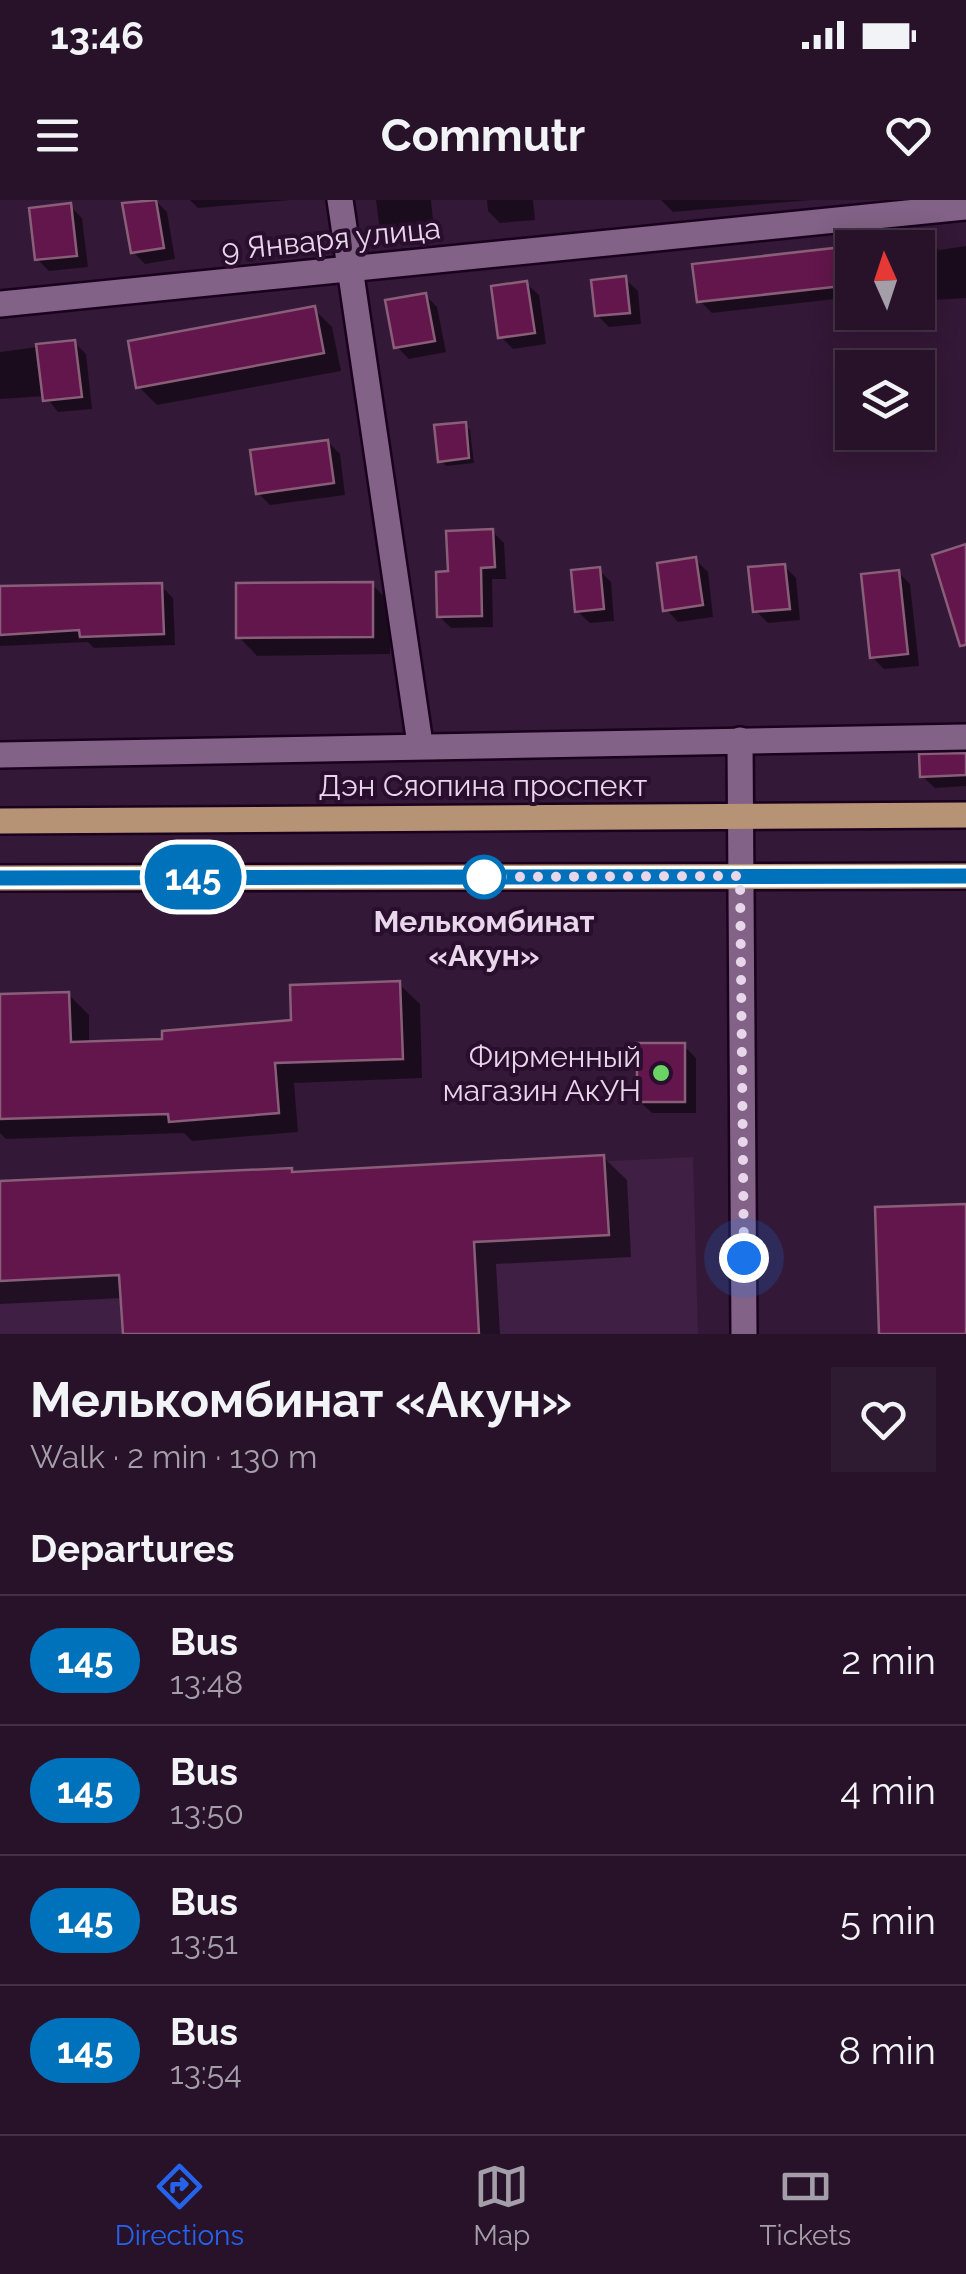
<!DOCTYPE html>
<html lang="en">
<head>
<meta charset="utf-8">
<style>
  body { margin:0; font-family:Raleway,sans-serif; background:#2f1b31; color:#f1f3f6; height:100vh; display:flex; flex-direction:column; font-size:38px; white-space:nowrap }
  * { box-sizing:border-box; margin:0 }
  p { font-size:32px; color:#a49ea8 }
  .icon { flex:none; width:55px; height:55px; fill:none; stroke:currentColor; stroke-width:2; stroke-linecap:round; stroke-linejoin:round }
  .map { position:relative; height:1134px; overflow:hidden }
  .side { display:flex; flex-direction:column; background:#271229; flex:1 }
  .side>* { flex:none }
  .badge { padding:0 20px; border-radius:32px; font-size:35px; line-height:65px }
  .needle { width:65px; rotate:357deg }
  .fabs { position:absolute; left:835px; top:30px; display:grid; gap:20px }
  .fabs a { display:grid; place-items:center; width:100px; height:100px; border-radius:0px; background:#271229; box-shadow:0 5px 25px #0003,0 0 0 2px #433246; font-size:50px }
  .you { position:absolute; width:50px; height:50px; margin:-25px; border:8px solid #fff; border-radius:50%; background:#1a73e8; box-shadow:0 0 0 15px #1a73e833 }
  .map>.badge { position:absolute; translate:-50% -50%; box-shadow:0 0 0 5px #fff }
  h2 { padding:0 30px; font-size:38px; line-height:90px }
  .round { display:grid; place-items:center; flex:none; width:105px; height:105px; border-radius:0px; background:#2f1b31 }
  .head { display:flex; align-items:center; justify-content:space-between; height:170px; padding:0 30px }
  h1 { font-size:48px; font-weight:700; line-height:75px }
  ul { padding:0; list-style:none }
  li { display:flex; align-items:center; gap:30px; height:130px; padding:0 30px; border-top:2px solid #433246 }
  li div { flex:1 }
  li b { display:block; font-size:38px }
  li em { font-style:normal }
  li .badge { min-width:110px; font-weight:700; text-align:center }
  .status { display:flex; justify-content:space-between; align-items:center; height:70px; padding:0 50px; background:#271229; direction:ltr }
  .status svg { height:28px; fill:currentColor }
  header { display:flex; justify-content:space-between; align-items:center; height:130px; padding:0 30px; background:#271229; font-size:45px; font-weight:700 }
  .tab-bar { display:flex; justify-content:space-around; align-items:center; height:140px; border-top:2px solid #433246; background:#271229; font-size:28px; color:#a49ea8 }
  .tab-bar a { display:grid; justify-items:center; gap:5px }
  .tab-bar .on { color:#2563eb }
  .map>svg:first-child { display:block }
</style>
</head>
<body>
<div class="status"><b>13:46</b><svg viewBox="0 0 49 12"><path d="M0 12V9h3v3zM5 12V6h3v6zM10 12V3h3v9zM15 12V0h3v12zM26 1h20v11H26zM47 4h2v5h-2z"/></svg></div>
<header><svg class="icon" aria-label="menu" viewBox="0 0 24 24"><path d="M4 6h16M4 12h16M4 18h16"/></svg>Commutr<svg class="icon" aria-label="heart" viewBox="0 0 24 24"><path d="M12 20l-8-8c-3-5 5-10 8-4 3-6 11-1 8 4z"/></svg></header>
<div class="map">
<svg width="966" height="1134" viewBox="0 0 966 1134">
  <rect width="100%" height="100%" fill="#341837"/>
  <path fill="#3f1f44" d="M693,957L698,1134H0V991Z"/>
  <g fill="#0007">
    <path d="M155,0L167,12L175,59L145,64L133,52L125,5Z"/>
    <path d="M190,0H291L198,8Z"/>
    <path d="M376,0H431L434,30L391,36L379,24Z"/>
    <path d="M487,0H533L535,20L500,23L488,11Z"/>
    <path d="M661,0H811L673,12Z"/>
    <path d="M70,6L82,18L88,67L49,71L37,59Z"/>
    <path d="M935,46L939,50L966,46V98L918,101V48H902Z"/>
    <path d="M852,50V105L844,98L712,113L699,100L695,66L797,52Z"/>
    <path d="M625,79L638,91L641,124L609,127L597,115Z"/>
    <path d="M526,83L539,95L546,144L513,149L501,137Z"/>
    <path d="M425,95L437,107L446,152L409,159L397,147Z"/>
    <path d="M314,109L332,127L341,171L157,205L139,187Z"/>
    <path d="M74,142L86,154L92,209L58,212L45,196L0,199V152Z"/>
    <path d="M465,225L470,230L474,263L446,266L440,260Z"/>
    <path d="M328,242L340,254L345,295L270,305L258,293Z"/>
    <path d="M492,331L504,343L506,379H492L493,427L451,428L439,416L450,374Z"/>
    <path d="M696,360L708,372L713,417L678,422L666,409Z"/>
    <path d="M784,366L796,378L800,420L768,423L756,411Z"/>
    <path d="M599,370L611,382L614,421L590,423L577,411Z"/>
    <path d="M898,372L910,384L919,466L884,469L872,457Z"/>
    <path d="M372,384L390,403V454L257,456L239,437Z"/>
    <path d="M161,386L173,398L175,445L94,448L88,442L0,446V388Z"/>
    <path d="M966,553V586L935,588L922,576Z"/>
    <path d="M399,784L420,804L422,878L294,883L298,932L192,941L184,933L6,939L0,933V796L68,794L89,815V844L165,842L293,823Z"/>
    <path d="M684,846L696,858V913H652L639,901Z"/>
    <path d="M603,957L627,980L631,1057L496,1064L500,1134H125L123,1098L0,1104V984Z"/>
  </g>
  <g fill="#63164c" stroke="#895e78" stroke-width="2.5">
    <path d="M156,0L164,48L131,53L122,3Z"/>
    <path d="M71,3L77,56L35,60L29,8Z"/>
    <path d="M852,46V85L697,102L692,64Z"/>
    <path d="M626,76L630,113L595,116L591,80Z"/>
    <path d="M527,81L535,133L498,138L491,86Z"/>
    <path d="M426,93L435,141L394,148L385,100Z"/>
    <path d="M315,106L324,153L136,188L128,141Z"/>
    <path d="M75,140L82,197L43,201L36,144Z"/>
    <path d="M466,222L469,258L438,262L434,225Z"/>
    <path d="M328,240L334,283L256,294L250,250Z"/>
    <path d="M493,329L495,367L481,368L482,416L437,417L436,372L448,371L446,331Z"/>
    <path d="M966,344V445L960,446L932,355Z"/>
    <path d="M696,357L703,405L663,411L657,363Z"/>
    <path d="M785,364L790,409L753,412L748,367Z"/>
    <path d="M600,367L604,409L575,412L571,370Z"/>
    <path d="M899,370L908,454L870,458L861,374Z"/>
    <path d="M373,382V437L236,438V383Z"/>
    <path d="M162,383L164,434L80,437L79,430L0,435V386Z"/>
    <path d="M966,553V575L920,577L919,554Z"/>
    <path d="M400,781L403,859L275,863L279,913L169,922L168,914L0,919V794L69,792L71,842L162,839V831L291,820L290,785Z"/>
    <rect x="637" y="843" width="48" height="59"/>
    <path d="M604,955L609,1035L474,1042L479,1134H123L119,1075L0,1081V981L292,968V972Z"/>
    <path d="M966,1004V1134H879L875,1007Z"/>
  </g>
  <g fill="none" stroke-linecap="round" stroke-linejoin="round">
    <g stroke="#1a021e" stroke-width="30">
      <g id="minor">
        <path d="M340,0L420,544"/>
        <path d="M0,104L966,7"/>
        <path d="M740,540L744,1134"/>
        <path d="M0,555L966,537"/>
      </g>
    </g>
    <g stroke="#1a021e" stroke-width="30">
      <g id="major">
        <path d="M0,621L966,615"/>
        <path d="M0,678L966,676"/>
      </g>
    </g>
    <use href="#minor" stroke="#826286" stroke-width="25"/>
    <use href="#major" stroke="#b79375" stroke-width="25"/>
  </g>
  <g fill="none" stroke-linecap="round" stroke-linejoin="round">
    <g stroke="#fff" stroke-width="22">
      <path id="line" d="M0,678L966,676"/>
    </g>
    <use href="#line" stroke="#0072bc" stroke-width="15"/>
    <path stroke="#e8d6ea" stroke-width="10" stroke-dasharray="0 18" d="M484,677L740,676L744,1058"/>
  </g>
  <circle fill="#fff" stroke="#0072bc" stroke-width="5" cx="484" cy="677" r="20"/>
  <circle fill="#69d464" stroke="#290e2d" stroke-width="4" cx="661" cy="873" r="10"/>
  <g text-anchor="middle" dominant-baseline="central" stroke-width="8" stroke-linejoin="round" paint-order="stroke">
    <g font-size="30" fill="#e8d6ea" stroke="#290e2d">
      <text transform="translate(331 39) rotate(-6)">9 Января улица</text>
      <text x="483" y="585">Дэн Сяопина проспект</text>
    </g>
    <g font-size="30" font-weight="bold" fill="#e8d6ea" stroke="#290e2d">
      <text x="484" y="721">Мелькомбинат<tspan x="484" dy="34">«Акун»</tspan></text>
    </g>
    <g font-size="30" fill="#e8d6ea" stroke="#290e2d" text-anchor="end">
      <text x="641" y="856">Фирменный<tspan x="641" dy="34">магазин АкУН</tspan></text>
    </g>
  </g>
</svg>
<div class="fabs">
<a><svg class="needle" viewBox="-14 -14 28 28"><path d="M0-13l5 13h-10z" fill="#e53935"/><path d="M0 13l5-13h-10z" fill="#a49ea8"/></svg></a>
<a><svg class="icon" aria-label="layers" viewBox="0 0 24 24"><path d="M12 4l9 5-9 5-9-5zM3 14l9 5 9-5"/></svg></a>
</div>
<div class="you" style="left:744px;top:1058px"></div>
<b class="badge" style="left:193px;top:677px;background:#0072bc;color:#fff">145</b>
</div>
<section class="side">
<div class="head"><div><h1>Мелькомбинат «Акун»</h1><p>Walk · 2 min · 130 m</p></div><a class="round"><svg class="icon" aria-label="heart" viewBox="0 0 24 24"><path d="M12 20l-8-8c-3-5 5-10 8-4 3-6 11-1 8 4z"/></svg></a></div>
<h2>Departures</h2>
<ul>
<li><span class="badge" style="background:#0072bc;color:#fff">145</span><div><b>Bus</b><p>13:48</p></div><em>2 min</em></li>
<li><span class="badge" style="background:#0072bc;color:#fff">145</span><div><b>Bus</b><p>13:50</p></div><em>4 min</em></li>
<li><span class="badge" style="background:#0072bc;color:#fff">145</span><div><b>Bus</b><p>13:51</p></div><em>5 min</em></li>
<li><span class="badge" style="background:#0072bc;color:#fff">145</span><div><b>Bus</b><p>13:54</p></div><em>8 min</em></li>
</ul>
</section>
<nav class="tab-bar">
<a class="on"><svg class="icon" aria-label="directions" viewBox="0 0 24 24"><path d="M12 3l9 9-9 9-9-9zM9 14v-3h6M13 9l2 2-2 2"/></svg>Directions</a>
<a><svg class="icon" aria-label="map" viewBox="0 0 24 24"><path d="M3 6l6-2 6 2 6-2v14l-6 2-6-2-6 2zM9 4v14M15 6v14"/></svg>Map</a>
<a><svg class="icon" aria-label="tickets" viewBox="0 0 24 24"><path d="M3 7h18v10H3zM15 7v10"/></svg>Tickets</a>
</nav>
</body>
</html>
